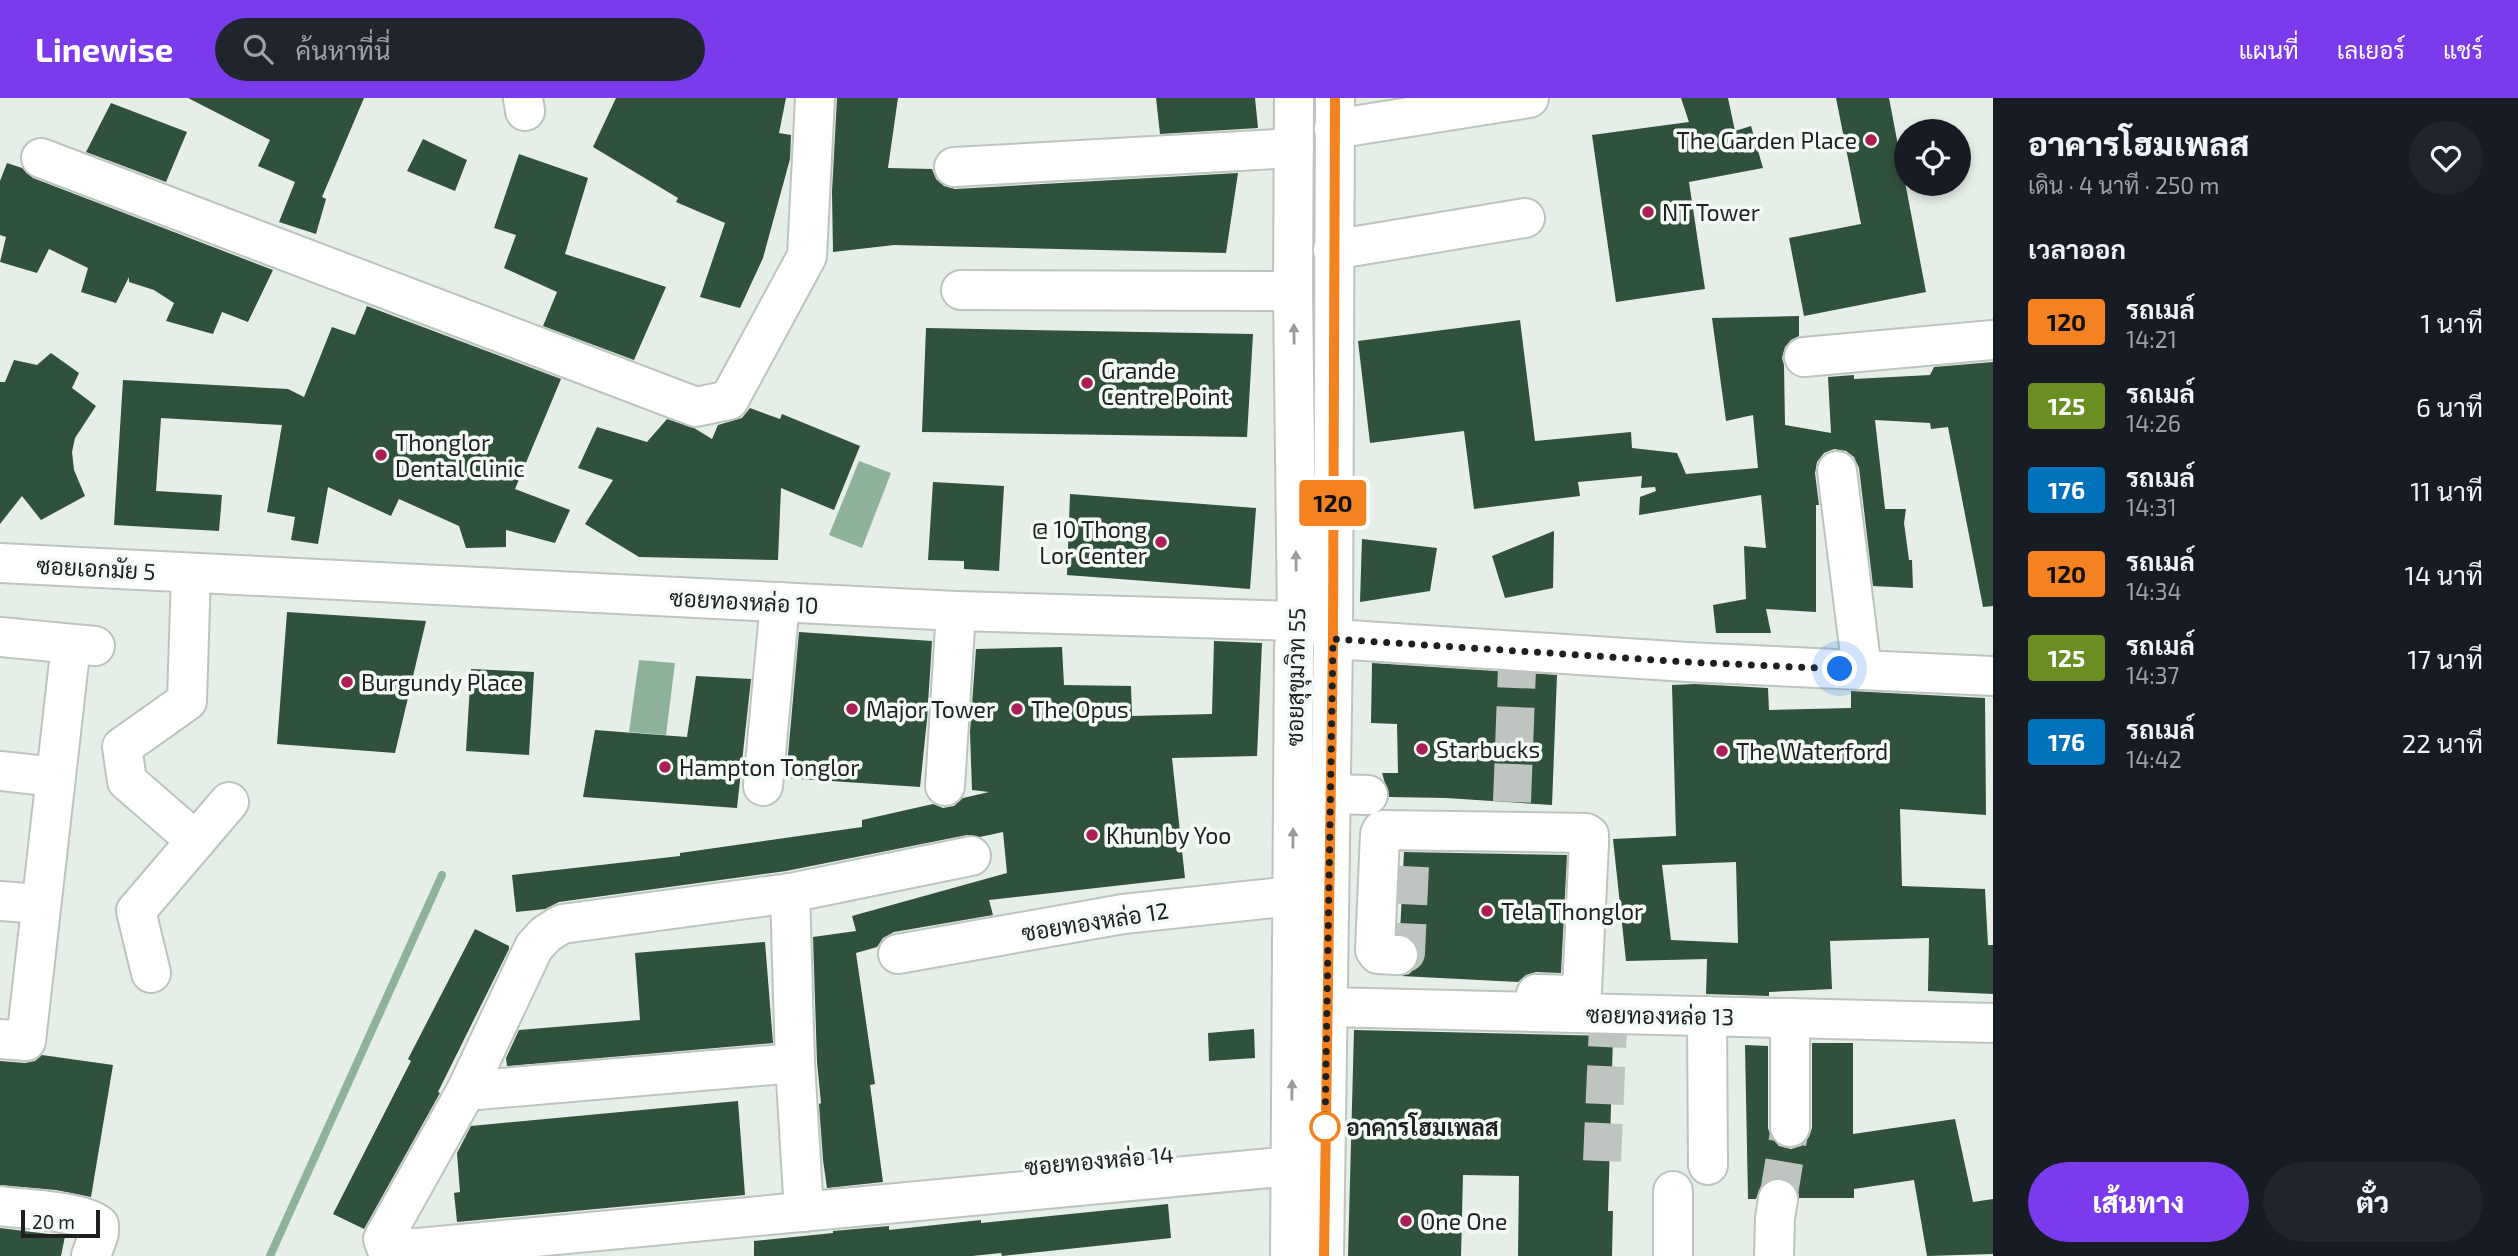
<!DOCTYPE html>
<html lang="th">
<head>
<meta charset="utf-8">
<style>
  body { margin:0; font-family:"Exo 2",Sarabun,sans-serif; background:#20242c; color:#f1f3f6; height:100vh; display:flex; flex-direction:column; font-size:26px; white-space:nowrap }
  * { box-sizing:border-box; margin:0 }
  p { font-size:23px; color:#9ea1a6 }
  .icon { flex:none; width:38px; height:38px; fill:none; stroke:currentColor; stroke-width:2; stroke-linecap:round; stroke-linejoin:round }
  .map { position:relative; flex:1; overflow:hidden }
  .drawer { display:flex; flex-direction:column; background:#171b24; width:525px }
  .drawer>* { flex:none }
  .badge { padding:0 14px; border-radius:5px; font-size:24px; line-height:46px }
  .buttons { position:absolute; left:1894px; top:21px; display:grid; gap:14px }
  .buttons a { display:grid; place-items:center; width:77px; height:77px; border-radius:50%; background:#171b24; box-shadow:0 4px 10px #0003; font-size:35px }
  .scale { position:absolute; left:21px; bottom:18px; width:79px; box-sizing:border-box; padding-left:7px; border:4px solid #1e211f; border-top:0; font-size:19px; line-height:24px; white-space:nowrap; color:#1e211f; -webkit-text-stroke:5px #f4fbf6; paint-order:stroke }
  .you { position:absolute; width:35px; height:35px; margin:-18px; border:5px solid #fff; border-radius:50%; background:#1a73e8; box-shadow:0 0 0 10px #1a73e833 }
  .map>.badge { position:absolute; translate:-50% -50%; box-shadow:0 0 0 4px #fff }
  h2 { padding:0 35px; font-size:26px; line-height:63px }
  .round { display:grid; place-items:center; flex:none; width:74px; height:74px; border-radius:37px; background:#20242c }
  .headline { display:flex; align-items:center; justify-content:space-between; height:119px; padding:0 35px }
  h1 { font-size:33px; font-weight:800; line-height:52px }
  .button { display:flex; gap:14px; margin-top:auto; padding:14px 35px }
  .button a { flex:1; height:80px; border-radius:42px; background:#7c3aed; color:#fff; font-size:28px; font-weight:800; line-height:80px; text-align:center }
  .button a+a { background:#20242c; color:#f1f3f6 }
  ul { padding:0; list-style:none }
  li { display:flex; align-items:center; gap:21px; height:84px; padding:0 35px }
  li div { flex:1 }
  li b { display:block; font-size:26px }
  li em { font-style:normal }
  li .badge { min-width:77px; font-weight:700; text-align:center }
  header { display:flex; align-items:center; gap:42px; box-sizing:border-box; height:98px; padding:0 35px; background:#7c3aed; color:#fff }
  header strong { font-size:33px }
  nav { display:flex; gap:38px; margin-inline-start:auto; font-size:24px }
  .search { width:490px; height:63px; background:#20242c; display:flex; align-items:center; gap:18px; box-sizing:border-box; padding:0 24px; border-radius:38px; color:#9ea1a6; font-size:26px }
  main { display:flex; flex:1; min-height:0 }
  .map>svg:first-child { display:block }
</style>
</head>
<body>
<header>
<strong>Linewise</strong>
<div class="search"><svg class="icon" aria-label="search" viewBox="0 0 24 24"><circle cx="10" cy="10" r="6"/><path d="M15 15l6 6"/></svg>ค้นหาที่นี่</div>
<nav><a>แผนที่</a><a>เลเยอร์</a><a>แชร์</a></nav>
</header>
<main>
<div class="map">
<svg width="1993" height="1158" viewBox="0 0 1993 1158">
  <rect width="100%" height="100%" fill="#e6eee8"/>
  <g fill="#8fb39a">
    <path d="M859,363L891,375L862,450L829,437Z"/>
    <path d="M639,562L675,565L666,637L629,634Z"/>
  </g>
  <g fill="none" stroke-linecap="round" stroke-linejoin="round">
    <path stroke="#8fb39a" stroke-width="8" d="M270,1158L442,777"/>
  </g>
  <g fill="#30513c" fill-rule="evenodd">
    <path d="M188,0H364L322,99L326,101L316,136L279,124L295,84L258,68L270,42Z"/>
    <path d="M616,0H786L779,35L791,37L790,61L763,160L740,210L700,199L725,125L676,104L678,100L593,49Z"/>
    <path d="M837,0H898L888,70L932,71L936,81L944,88L955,91L1238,75L1226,155L894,147L833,154L832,94Z"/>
    <path d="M1156,0H1255L1258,30L1160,36Z"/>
    <path d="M1681,0H1728L1735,33L1751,28L1763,70L1689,84L1705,191L1616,204L1592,37L1689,24Z"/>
    <path d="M1836,0H1889L1926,194L1804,218L1789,140L1861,126Z"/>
    <path d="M111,5L187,34L166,84L86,54Z"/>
    <path d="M423,41L467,62L455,93L407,73Z"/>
    <path d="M519,56L588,80L565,156L666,189L634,262L543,228L557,194L504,170L516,137L494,130Z"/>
    <path d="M7,65L22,70L33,80L273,172L248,224L222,214L213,236L166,223L174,205L154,192L129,184V179L116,205L81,194L88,170L49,151L37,175L0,164L6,139L0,137V83Z"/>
    <path d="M367,208L561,281L515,391L570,412L555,445L506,432V449L466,450L459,428L399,401L391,418L328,389L318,446L291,442L295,419L267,414L282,327L161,320L156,393L222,397L219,433L114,427L123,282L288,291L304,299L332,229L355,237Z"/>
    <path d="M1799,218V238L1791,242L1785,249L1782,260L1784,267L1785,327L1831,335L1828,279L1854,277V281L1930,277L1934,269L1993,264V508L1983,509L1948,329L1931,331L1930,325L1875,322L1885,411H1906L1904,425L1909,462H1912L1913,490L1873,488L1859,370L1854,359L1846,353L1834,351L1824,355L1817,364L1815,375L1819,407H1816V514L1766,511L1771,535H1716L1713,507L1746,501L1744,448L1766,450L1761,397L1639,417L1640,399L1656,393L1655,389L1641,390L1642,378L1578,384L1580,398L1474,411L1464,333L1370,345L1358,243L1520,222L1535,343L1631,334L1632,350L1677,355L1686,376L1758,370L1753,317L1726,323L1712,220Z"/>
    <path d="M926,230L1253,236L1247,339L922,334Z"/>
    <path d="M51,255L79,275L72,290L96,308L75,340L72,354L74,372L85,398L41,422L22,398L0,426V284H5L14,262L37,267Z"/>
    <path d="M750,310L780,321L782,316L860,348L834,412L781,390L778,462L639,459L585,426L613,382L578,370L597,329L647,344L667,321L694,330L712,341L718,327L742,320Z"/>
    <path d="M933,384L1004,388L999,473L964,471V463L928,462Z"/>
    <path d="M1070,396L1256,410L1250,491L1067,477Z"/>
    <path d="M1554,433L1553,490L1505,500L1492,458Z"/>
    <path d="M1362,441L1437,450L1430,493L1360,504Z"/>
    <path d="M287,514L426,523L395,655L277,646Z"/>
    <path d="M799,534L932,543L927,622L920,689L786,680Z"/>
    <path d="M1214,543L1262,545L1257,658L1172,660L1185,780L989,802L993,817L894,834L883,840L877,849L856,855L875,986L870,987L883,1084L827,1090L823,1062L819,1006L821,1005L817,964L813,839L856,833L852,818L1007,775L1003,734L980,739L967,737L786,773L559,804L545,811L516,814L512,777L680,758V755L862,729V722L933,706L943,710L954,708L963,700L989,694L972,692L970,634L976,551L1062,549L1064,587L1131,588L1132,618L1212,616Z"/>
    <path d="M1372,565L1557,577L1552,707L1446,700L1389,699L1382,675H1398L1397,626L1371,625Z"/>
    <path d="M471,571L534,574L529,657L466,653Z"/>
    <path d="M696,578L751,581L737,710L583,699L595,632L687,639Z"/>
    <path d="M1695,586L1768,590L1769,612L1851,610V593L1985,600L1986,717L1900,711L1902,788L1985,791L1988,847H1993V896L1928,893L1929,840L1830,843L1832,891L1769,894V898L1706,896L1707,861L1626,863L1613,741L1676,738L1672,587ZM1736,764L1738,845L1671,842L1662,767Z"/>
    <path d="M1404,754L1567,757L1561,875L1536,874L1526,877L1518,884L1401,878L1409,876L1416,869L1420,857L1417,846L1410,839L1400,835Z"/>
    <path d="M475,831L509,848V851L438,994L440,995L364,1131L333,1116L411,963L408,961Z"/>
    <path d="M765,844L773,945L507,968L506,960L519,932L640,922L635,855Z"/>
    <path d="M1254,931L1255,960L1209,963L1208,935Z"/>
    <path d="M1354,932L1613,938L1608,1113H1613L1612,1158H1518L1519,1078L1463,1077L1461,1158H1348Z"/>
    <path d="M1812,945H1853V1036L1955,1021L1973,1104L1993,1101V1156L1927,1158L1914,1082L1854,1091V1100H1799L1798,1093L1791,1084L1782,1080H1771L1761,1088L1756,1101H1748L1745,947L1768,948V1030L1771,1039L1779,1048L1791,1051L1801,1048L1809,1039L1812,1030Z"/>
    <path d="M42,957L113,967L91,1099L56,1092L0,1087V963L25,965L35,963Z"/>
    <path d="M738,1003L745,1097L457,1124L454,1095L460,1094L457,1055L471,1028Z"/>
    <path d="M1168,1106L1171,1140L1002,1158L1001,1155L972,1158H754V1143L833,1135V1133L889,1128V1132L981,1122V1125Z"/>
    <path d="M0,1130L65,1138L61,1158H0Z"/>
  </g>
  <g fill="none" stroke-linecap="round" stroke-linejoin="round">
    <g stroke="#bec5c0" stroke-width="38" stroke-dasharray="38 19" stroke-linecap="butt">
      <path d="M1512,704L1517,570"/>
      <path d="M1398,857L1406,855L1410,767L1403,765"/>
      <path d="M1602,1063L1608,929"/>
      <path d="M1778,1101L1790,1029"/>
    </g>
    <g stroke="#bdc4bf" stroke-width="42">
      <g id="minor">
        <path d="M523,0L525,13"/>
        <path d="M1334,31L1529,0"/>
        <path d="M41,60L696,309L729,302L807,158L815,0"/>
        <path d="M954,69L1294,50"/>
        <path d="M1333,152L1525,120"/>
        <path d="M961,192L1293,193"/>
        <path d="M1804,259L1993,242"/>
        <path d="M1837,373L1862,572"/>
        <path d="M0,465L956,513L1297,523"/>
        <path d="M191,475L187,603L122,649L127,683L196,743"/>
        <path d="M0,539L95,548"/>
        <path d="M1333,541L1687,564L1993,578"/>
        <path d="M0,673L56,679"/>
        <path d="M763,688L780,504"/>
        <path d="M945,688L956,513"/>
        <path d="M1331,696L1368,697"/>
        <path d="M971,758L790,795L562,826L546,836L534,849L466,993L383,1141L386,1149L418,1150L1291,1068"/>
        <path d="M790,795L795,965L804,1114"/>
        <path d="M0,803L41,806"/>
        <path d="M898,856L1123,816L1293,798"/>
        <path d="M1398,857L1378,856L1375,852L1380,736L1382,732L1586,735L1589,737V745L1582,893L1573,897L1536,896"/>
        <path d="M151,875L136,813L229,704"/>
        <path d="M1327,909L1993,925"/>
        <path d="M1707,918L1708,1067"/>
        <path d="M1790,920V1029"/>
        <path d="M0,941L26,943L71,546"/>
        <path d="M466,993L795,965"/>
        <path d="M1673,1093V1158"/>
        <path d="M0,1108C24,1111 83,1113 99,1127V1135L91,1158"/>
        <path d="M1774,1158L1775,1120L1778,1101"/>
      </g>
    </g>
    <g stroke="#bdc4bf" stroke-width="42">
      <g id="major">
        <path d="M1290,1158L1294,549L1297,523L1293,193L1294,0"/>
        <path d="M1324,1158L1333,541L1335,0"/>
      </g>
    </g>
    <use href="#minor" stroke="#fff" stroke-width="38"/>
    <use href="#major" stroke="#fff" stroke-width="38"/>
  </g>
  <defs><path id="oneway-solid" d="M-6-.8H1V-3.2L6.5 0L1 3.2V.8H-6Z" transform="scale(1.75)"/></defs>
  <g fill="#9a9b9a">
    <use href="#oneway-solid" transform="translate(1294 236) rotate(-91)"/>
    <use href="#oneway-solid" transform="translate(1296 463) rotate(-91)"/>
    <use href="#oneway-solid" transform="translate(1293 740) rotate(-89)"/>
    <use href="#oneway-solid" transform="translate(1292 992) rotate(-89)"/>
  </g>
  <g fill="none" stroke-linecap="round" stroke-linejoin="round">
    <g stroke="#fff" stroke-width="16">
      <path id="line" d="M1324,1158L1333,541L1335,0"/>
    </g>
    <use href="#line" stroke="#f58220" stroke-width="10"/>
    <path stroke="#1e211f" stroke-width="7" stroke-dasharray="0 12.6" d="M1325,1029L1333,541L1687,564L1840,571"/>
  </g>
  <g fill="#ac1d55" stroke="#f4fbf6" stroke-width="2.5">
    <circle cx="1871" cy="42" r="7"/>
    <circle cx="1648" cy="114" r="7"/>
    <circle cx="1087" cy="285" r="7"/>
    <circle cx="381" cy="357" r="7"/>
    <circle cx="1161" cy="444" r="7"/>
    <circle cx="347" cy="584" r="7"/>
    <circle cx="852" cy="611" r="7"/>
    <circle cx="1017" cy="611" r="7"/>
    <circle cx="1422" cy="651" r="7"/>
    <circle cx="1722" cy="653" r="7"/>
    <circle cx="665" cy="669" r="7"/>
    <circle cx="1092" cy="737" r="7"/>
    <circle cx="1487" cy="813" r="7"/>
    <circle cx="1406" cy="1123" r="7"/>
  </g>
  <circle fill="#fff" stroke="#f58220" stroke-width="3.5" cx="1325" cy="1029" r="14"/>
  <g text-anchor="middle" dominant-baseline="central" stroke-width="7" stroke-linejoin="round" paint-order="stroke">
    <g font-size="23" fill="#1e211f" stroke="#f4fbf6" text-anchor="start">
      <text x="1857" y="42" text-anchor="end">The Garden Place</text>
      <text x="1662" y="114">NT Tower</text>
      <text x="1101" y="272">Grande<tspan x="1101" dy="26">Centre Point</tspan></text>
      <text x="395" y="344">Thonglor<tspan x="395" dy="26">Dental Clinic</tspan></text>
      <text x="1147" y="431" text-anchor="end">@ 10 Thong<tspan x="1147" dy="26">Lor Center</tspan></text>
      <text x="361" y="584">Burgundy Place</text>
      <text x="866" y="611">Major Tower</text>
      <text x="1031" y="611">The Opus</text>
      <text x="1436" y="651">Starbucks</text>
      <text x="1736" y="653">The Waterford</text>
      <text x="679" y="669">Hampton Tonglor</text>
      <text x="1106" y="737">Khun by Yoo</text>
      <text x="1501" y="813">Tela Thonglor</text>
      <text x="1420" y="1123">One One</text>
    </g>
    <g font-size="23" fill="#1e211f" stroke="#f4fbf6">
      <text transform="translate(96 470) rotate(3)">ซอยเอกมัย 5</text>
      <text transform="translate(744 503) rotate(3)">ซอยทองหล่อ 10</text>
      <text transform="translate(1295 579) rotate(-89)">ซอยสุขุมวิท 55</text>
      <text transform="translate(1095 823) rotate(-9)">ซอยทองหล่อ 12</text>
      <text transform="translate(1660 917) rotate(1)">ซอยทองหล่อ 13</text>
      <text transform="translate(1099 1062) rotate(-5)">ซอยทองหล่อ 14</text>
    </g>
    <g font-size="23" font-weight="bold" fill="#1e211f" stroke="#f4fbf6" text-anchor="start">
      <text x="1346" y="1029">อาคารโฮมเพลส</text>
    </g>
  </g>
</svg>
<div class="buttons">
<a><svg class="icon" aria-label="locate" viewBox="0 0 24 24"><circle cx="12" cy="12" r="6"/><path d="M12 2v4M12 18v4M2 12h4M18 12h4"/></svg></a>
</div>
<div class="scale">20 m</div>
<div class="you" style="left:1840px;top:571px"></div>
<b class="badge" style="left:1333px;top:405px;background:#f58220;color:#111">120</b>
</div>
<section class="drawer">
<div class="headline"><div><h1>อาคารโฮมเพลส</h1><p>เดิน · 4 นาที · 250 m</p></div><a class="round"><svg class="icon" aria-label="heart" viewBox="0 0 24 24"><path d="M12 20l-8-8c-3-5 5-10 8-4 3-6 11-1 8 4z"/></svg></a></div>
<h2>เวลาออก</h2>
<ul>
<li><span class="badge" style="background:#f58220;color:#111">120</span><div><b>รถเมล์</b><p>14:21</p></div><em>1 นาที</em></li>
<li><span class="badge" style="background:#6b8e23;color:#fff">125</span><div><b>รถเมล์</b><p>14:26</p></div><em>6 นาที</em></li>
<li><span class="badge" style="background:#0072bc;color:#fff">176</span><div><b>รถเมล์</b><p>14:31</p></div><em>11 นาที</em></li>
<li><span class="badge" style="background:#f58220;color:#111">120</span><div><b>รถเมล์</b><p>14:34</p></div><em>14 นาที</em></li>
<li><span class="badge" style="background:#6b8e23;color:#fff">125</span><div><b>รถเมล์</b><p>14:37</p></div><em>17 นาที</em></li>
<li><span class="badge" style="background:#0072bc;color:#fff">176</span><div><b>รถเมล์</b><p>14:42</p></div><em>22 นาที</em></li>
</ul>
<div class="button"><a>เส้นทาง</a><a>ตั๋ว</a></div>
</section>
</main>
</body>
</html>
